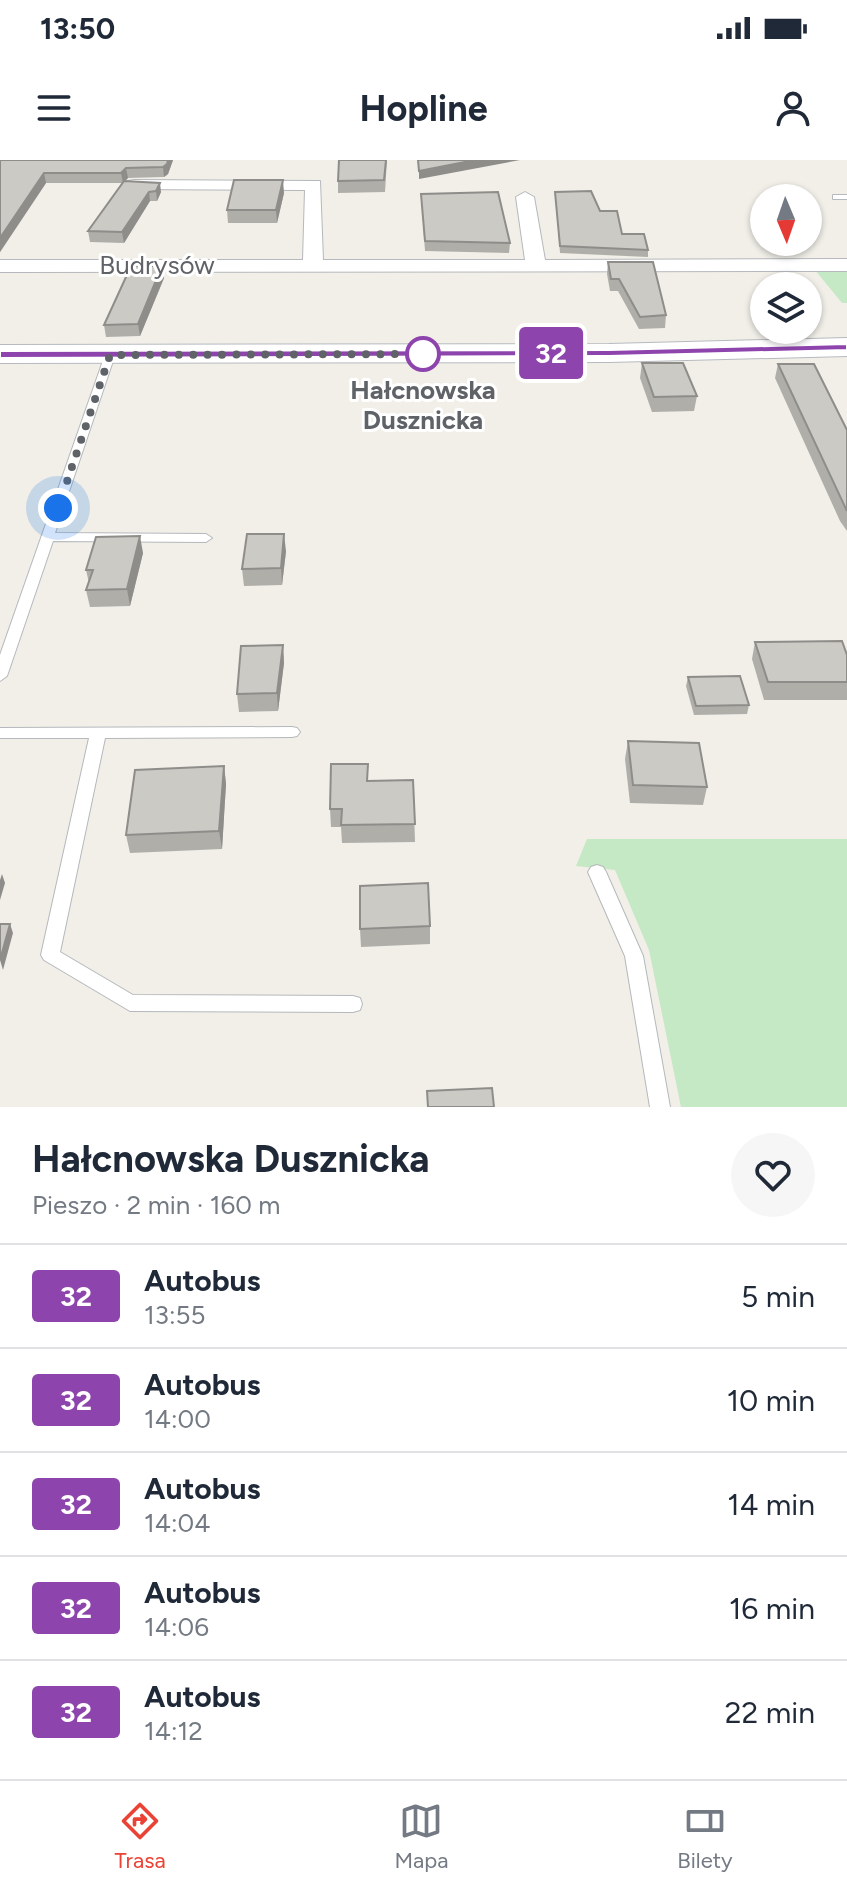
<!DOCTYPE html>
<html lang="pl">
<head>
<meta charset="utf-8">
<style>
  body { margin:0; font-family:Figtree,sans-serif; background:#f6f6f7; color:#1f2937; height:100vh; display:flex; flex-direction:column; font-size:30px; white-space:nowrap }
  * { box-sizing:border-box; margin:0 }
  p { font-size:26px; color:#747a83 }
  .icon { flex:none; width:44px; height:44px; fill:none; stroke:currentColor; stroke-width:2; stroke-linecap:round; stroke-linejoin:round }
  .map { position:relative; height:947px; overflow:hidden }
  .drawer { display:flex; flex-direction:column; background:#fff; flex:1 }
  .drawer>* { flex:none }
  .badge { padding:0 16px; border-radius:6px; font-size:28px; line-height:52px }
  .needle { width:52px; rotate:178deg }
  .controls { position:absolute; left:750px; top:24px; display:grid; gap:16px }
  .controls a { display:grid; place-items:center; width:72px; height:72px; border-radius:50%; background:#fff; box-shadow:0 2px 6px #0004; font-size:40px }
  .you { position:absolute; width:40px; height:40px; margin:-20px; border:6px solid #fff; border-radius:50%; background:#1a73e8; box-shadow:0 0 0 12px #1a73e833 }
  .map>.badge { position:absolute; translate:-50% -50%; box-shadow:0 0 0 4px #fff }
  .round { display:grid; place-items:center; flex:none; width:84px; height:84px; border-radius:42px; background:#f6f6f7 }
  .summary { display:flex; align-items:center; justify-content:space-between; height:136px; padding:0 32px }
  h1 { font-size:38px; font-weight:700; line-height:60px }
  ul { padding:0; list-style:none }
  li { display:flex; align-items:center; gap:24px; height:104px; padding:0 32px; border-top:2px solid #e0e1e3 }
  li div { flex:1 }
  li b { display:block; font-size:30px }
  li em { font-style:normal }
  li .badge { min-width:88px; font-weight:700; text-align:center }
  .status { display:flex; justify-content:space-between; align-items:center; height:56px; padding:0 40px; background:#fff; direction:ltr }
  .status svg { height:22px; fill:currentColor }
  header { display:flex; justify-content:space-between; align-items:center; height:104px; padding:0 32px; background:#fff; font-size:36px; font-weight:700 }
  .tabs { display:flex; justify-content:space-around; align-items:center; height:112px; border-top:2px solid #e0e1e3; background:#fff; font-size:22px; color:#747a83 }
  .tabs a { display:grid; justify-items:center; gap:4px }
  .tabs .on { color:#ea4335 }
  .map>svg:first-child { display:block }
</style>
</head>
<body>
<div class="status"><b>13:50</b><svg viewBox="0 0 49 12"><path d="M0 12V9h3v3zM5 12V6h3v6zM10 12V3h3v9zM15 12V0h3v12zM26 1h20v11H26zM47 4h2v5h-2z"/></svg></div>
<header><svg class="icon" aria-label="menu" viewBox="0 0 24 24"><path d="M4 6h16M4 12h16M4 18h16"/></svg>Hopline<svg class="icon" aria-label="person" viewBox="0 0 24 24"><circle cx="12" cy="8" r="4"/><path d="M4 21q1-7 8-7t8 7"/></svg></header>
<div class="map">
<svg width="847" height="947" viewBox="0 0 847 947">
  <rect width="100%" height="100%" fill="#f1efe8"/>
  <g fill="#c5e8c5">
    <path d="M815,110H847V143H842Z"/>
    <path d="M587,679H847V947H681L649,790L615,710L576,706Z"/>
  </g>
  <g fill="none" stroke-linecap="round" stroke-linejoin="round">
    <g stroke="#b5b8bc" stroke-width="2">
      <g id="lane">
        <rect x="833" y="35" width="14" height="4"/>
        <path d="M110,192L115,195L55,373L206,374L212,378L206,382L53,381L7,516L0,521V495L105,195Z"/>
        <path d="M292,567L297,568L300,572L297,576L292,577L105,578L60,792L133,835L353,836L360,838L362,844L360,850L353,852L130,851L44,800L41,795L89,578H0V568Z"/>
        <path d="M597,705L603,707L606,712L643,796L670,947H650L625,796L588,712L591,707Z"/>
      </g>
    </g>
    <g stroke="#b5b8bc" stroke-width="2">
      <path id="street" d="M134,20L320,21L323,100H525L516,37L525,32L534,37L545,100L847,99V111L0,112V100H303L305,30L128,29L125,25L128,21Z"/>
    </g>
    <g stroke="#b6babf" stroke-width="2">
      <path id="secondary" d="M847,178V196L609,202L0,203V185L609,184Z"/>
    </g>
    <use href="#lane" fill="#fff" fill-rule="evenodd"/>
    <use href="#street" fill="#fff" fill-rule="evenodd"/>
    <use href="#secondary" fill="#fff" fill-rule="evenodd"/>
  </g>
  <g fill="#afaea9">
    <path d="M0,0H173L168,14L164,17L128,18L125,21L161,32L157,41H150L124,83L90,82L88,71L122,23H46L0,92Z"/>
    <path d="M387,0L385,32L338,33V21Z"/>
    <path d="M555,32L600,51L622,74L648,90V97L560,93Z"/>
    <path d="M284,33L277,63H228L227,50Z"/>
    <path d="M421,34L510,83L509,93L425,91Z"/>
    <path d="M608,102L666,155L665,168L639,169L618,131H610L607,114Z"/>
    <path d="M162,106L164,118L140,176L106,177L104,165Z"/>
    <path d="M642,203L697,236L694,251L652,252L640,218Z"/>
    <path d="M778,204L847,270V371L840,361L775,218Z"/>
    <path d="M286,391L282,425L244,426L242,409Z"/>
    <path d="M143,393L130,446L90,447L86,430L89,423L86,410Z"/>
    <path d="M755,482L847,495V540H764L752,499Z"/>
    <path d="M283,485L284,503L278,551L239,552L237,534Z"/>
    <path d="M688,517L749,545L747,554L694,555L686,526Z"/>
    <path d="M628,581L707,627L703,645L630,643L625,599Z"/>
    <path d="M368,604V621L413,620L415,682L342,683L341,667H331L330,649Z"/>
    <path d="M224,606L226,624L222,689L130,693L126,675Z"/>
    <path d="M430,766V784L361,787L360,769Z"/>
  </g>
  <g fill="#8f8d8a">
    <path d="M168,0H173L168,14L164,17L163,7Z"/>
    <path d="M475,0H520L419,19V11Z"/>
    <path d="M126,8L128,18L123,23L121,13Z"/>
    <path d="M44,13L46,23L0,92V78Z"/>
    <path d="M283,20L284,33L277,63L276,50Z"/>
    <path d="M160,23L161,32L157,41L156,31Z"/>
    <path d="M149,32L150,41L124,83L122,72Z"/>
    <path d="M162,106L164,118L140,176L138,164Z"/>
    <path d="M284,374L286,391L282,425L281,408Z"/>
    <path d="M140,376L143,393L130,446L127,429Z"/>
    <path d="M283,485L284,503L278,551L277,533Z"/>
    <path d="M224,606L226,624L222,689L219,671Z"/>
    <path d="M2,714L5,723L0,740V720Z"/>
    <path d="M10,764L13,773L3,810L0,800Z"/>
  </g>
  <g fill="#cccac5" stroke="#8f8d8a" stroke-width="2">
    <path d="M0,0H168L167,4L163,7L126,8L121,13H44L0,78Z"/>
    <path d="M339,0H386L384,20L338,21Z"/>
    <path d="M418,0H475L419,11Z"/>
    <path d="M234,20H283L276,50H227Z"/>
    <path d="M124,21L160,23L156,31L149,32L122,72L88,71Z"/>
    <path d="M591,31L600,51H617L622,74H644L648,90L560,86L555,32Z"/>
    <path d="M498,32L510,83L425,81L421,34Z"/>
    <path d="M608,102H653L666,155L640,157L619,119H611Z"/>
    <path d="M131,106H162L138,164L104,165Z"/>
    <path d="M642,203H683L697,236L654,237Z"/>
    <path d="M778,204H814L847,270V351Z"/>
    <path d="M247,374H284L281,408L242,409Z"/>
    <path d="M140,376L127,429L86,430L93,410H86L96,377Z"/>
    <path d="M842,481L847,495V522H768L755,482Z"/>
    <path d="M283,485L277,533L237,534L241,486Z"/>
    <path d="M740,516L749,545L696,546L688,517Z"/>
    <path d="M628,581L699,583L707,627L633,625Z"/>
    <path d="M331,604H368L367,621L413,620L415,664L341,665L342,649H330Z"/>
    <path d="M224,606L219,671L126,675L135,610Z"/>
    <path d="M428,723L430,766L360,769V726Z"/>
    <path d="M0,764H10L0,800Z"/>
    <path d="M492,928L494,947H428L427,931Z"/>
  </g>
  <path fill="#8e44ad" stroke="#fff" stroke-width="2" d="M847,184V190L609,196L0,198V191L609,190Z"/>
  <g fill="none" stroke-linecap="round" stroke-linejoin="round">
    <path stroke="#5f6368" stroke-width="8" stroke-dasharray="0 14.4" d="M58,348L110,195L426,194H423"/>
  </g>
  <circle fill="#fff" stroke="#8e44ad" stroke-width="4" cx="423" cy="194" r="16"/>
  <g text-anchor="middle" dominant-baseline="central" stroke-width="6" stroke-linejoin="round" paint-order="stroke">
    <g font-size="26" fill="#5f6368" stroke="#fff">
      <text x="157" y="105">Budrysów</text>
    </g>
    <g font-size="26" font-weight="bold" fill="#5f6368" stroke="#fff">
      <text x="423" y="230">Hałcnowska<tspan x="423" dy="30">Dusznicka</tspan></text>
    </g>
  </g>
</svg>
<div class="controls">
<a><svg class="needle" viewBox="-14 -14 28 28"><path d="M0-13l5 13h-10z" fill="#e53935"/><path d="M0 13l5-13h-10z" fill="#747a83"/></svg></a>
<a><svg class="icon" aria-label="layers" viewBox="0 0 24 24"><path d="M12 4l9 5-9 5-9-5zM3 14l9 5 9-5"/></svg></a>
</div>
<div class="you" style="left:58px;top:348px"></div>
<b class="badge" style="left:551px;top:193px;background:#8e44ad;color:#fff">32</b>
</div>
<section class="drawer">
<div class="summary"><div><h1>Hałcnowska Dusznicka</h1><p>Pieszo · 2 min · 160 m</p></div><a class="round"><svg class="icon" aria-label="heart" viewBox="0 0 24 24"><path d="M12 20l-8-8c-3-5 5-10 8-4 3-6 11-1 8 4z"/></svg></a></div>
<ul>
<li><span class="badge" style="background:#8e44ad;color:#fff">32</span><div><b>Autobus</b><p>13:55</p></div><em>5 min</em></li>
<li><span class="badge" style="background:#8e44ad;color:#fff">32</span><div><b>Autobus</b><p>14:00</p></div><em>10 min</em></li>
<li><span class="badge" style="background:#8e44ad;color:#fff">32</span><div><b>Autobus</b><p>14:04</p></div><em>14 min</em></li>
<li><span class="badge" style="background:#8e44ad;color:#fff">32</span><div><b>Autobus</b><p>14:06</p></div><em>16 min</em></li>
<li><span class="badge" style="background:#8e44ad;color:#fff">32</span><div><b>Autobus</b><p>14:12</p></div><em>22 min</em></li>
</ul>
</section>
<nav class="tabs">
<a class="on"><svg class="icon" aria-label="directions" viewBox="0 0 24 24"><path d="M12 3l9 9-9 9-9-9zM9 14v-3h6M13 9l2 2-2 2"/></svg>Trasa</a>
<a><svg class="icon" aria-label="map" viewBox="0 0 24 24"><path d="M3 6l6-2 6 2 6-2v14l-6 2-6-2-6 2zM9 4v14M15 6v14"/></svg>Mapa</a>
<a><svg class="icon" aria-label="tickets" viewBox="0 0 24 24"><path d="M3 7h18v10H3zM15 7v10"/></svg>Bilety</a>
</nav>
</body>
</html>
